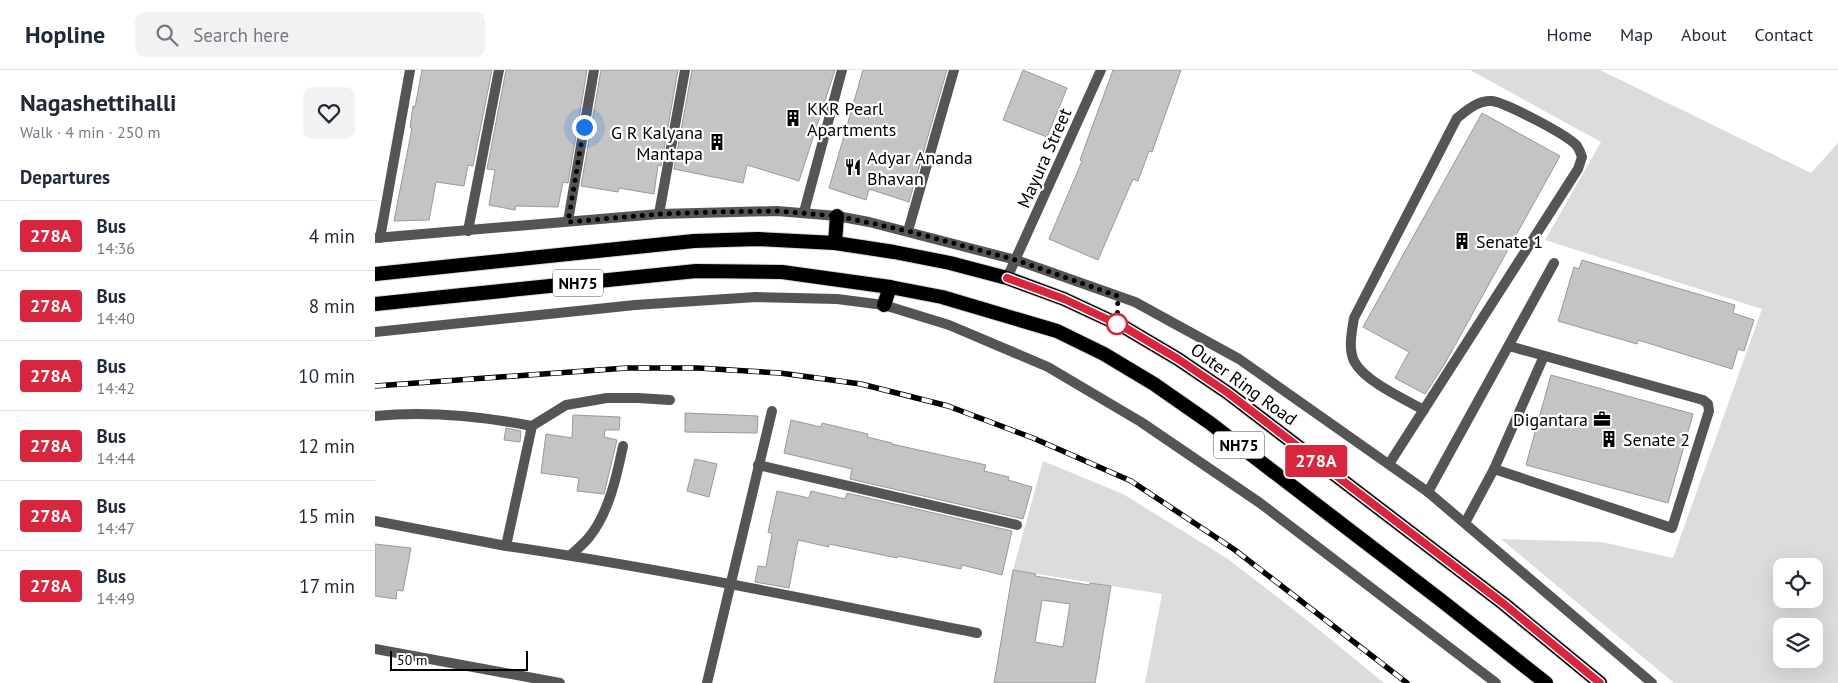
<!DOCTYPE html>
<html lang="en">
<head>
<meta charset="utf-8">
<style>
  body { margin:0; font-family:"PT Sans",sans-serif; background:#f2f2f3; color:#1f2937; height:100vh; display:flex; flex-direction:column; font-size:19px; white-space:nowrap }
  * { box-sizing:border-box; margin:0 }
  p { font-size:16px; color:#747a83 }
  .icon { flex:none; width:28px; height:28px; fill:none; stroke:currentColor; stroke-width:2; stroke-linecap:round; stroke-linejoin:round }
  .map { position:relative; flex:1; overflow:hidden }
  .panel { display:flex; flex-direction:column; background:#fff; width:375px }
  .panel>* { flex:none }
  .badge { padding:0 10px; border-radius:4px; font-size:18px; line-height:32px }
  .buttons { position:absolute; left:1398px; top:488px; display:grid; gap:10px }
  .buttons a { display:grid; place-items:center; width:50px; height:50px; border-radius:10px; background:#fff; box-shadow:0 5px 20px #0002; font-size:25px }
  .scale { position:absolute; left:15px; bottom:12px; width:138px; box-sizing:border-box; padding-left:5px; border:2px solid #000; border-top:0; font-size:14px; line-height:18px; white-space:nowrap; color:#000; -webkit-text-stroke:4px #fff; paint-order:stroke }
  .you { position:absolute; width:25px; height:25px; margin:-12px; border:4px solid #fff; border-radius:50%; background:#1a73e8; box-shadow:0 0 0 8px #1a73e833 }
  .map>.badge { position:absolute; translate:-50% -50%; box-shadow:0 0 0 2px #fff }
  h2 { padding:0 20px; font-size:19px; line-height:45px }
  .round { display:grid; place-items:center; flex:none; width:52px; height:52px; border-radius:10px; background:#f2f2f3 }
  .summary { display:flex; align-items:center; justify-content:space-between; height:85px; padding:0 20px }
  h1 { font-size:24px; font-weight:700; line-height:38px }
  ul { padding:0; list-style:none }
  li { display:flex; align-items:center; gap:15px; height:70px; padding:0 20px; border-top:1px solid #e0e1e3 }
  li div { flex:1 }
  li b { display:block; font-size:19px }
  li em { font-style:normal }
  li .badge { min-width:55px; font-weight:700; text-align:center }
  header { display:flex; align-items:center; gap:30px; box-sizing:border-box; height:70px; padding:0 25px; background:#fff; border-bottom:1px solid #e0e1e3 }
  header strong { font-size:24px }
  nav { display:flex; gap:28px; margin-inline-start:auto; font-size:18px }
  .search { width:350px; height:45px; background:#f2f2f3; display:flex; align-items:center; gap:12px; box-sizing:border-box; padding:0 18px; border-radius:10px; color:#747a83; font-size:19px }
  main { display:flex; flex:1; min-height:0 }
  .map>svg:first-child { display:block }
</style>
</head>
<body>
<header>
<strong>Hopline</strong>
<div class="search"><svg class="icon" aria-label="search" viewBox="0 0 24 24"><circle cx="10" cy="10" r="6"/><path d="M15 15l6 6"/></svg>Search here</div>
<nav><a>Home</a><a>Map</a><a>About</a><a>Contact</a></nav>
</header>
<main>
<section class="panel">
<div class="summary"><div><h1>Nagashettihalli</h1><p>Walk · 4 min · 250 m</p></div><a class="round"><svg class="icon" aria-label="heart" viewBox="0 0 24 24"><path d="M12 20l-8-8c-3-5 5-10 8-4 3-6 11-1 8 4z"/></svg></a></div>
<h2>Departures</h2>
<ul>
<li><span class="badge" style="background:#d7263d;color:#fff">278A</span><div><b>Bus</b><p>14:36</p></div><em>4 min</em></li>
<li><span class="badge" style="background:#d7263d;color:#fff">278A</span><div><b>Bus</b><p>14:40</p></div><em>8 min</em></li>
<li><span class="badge" style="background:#d7263d;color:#fff">278A</span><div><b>Bus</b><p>14:42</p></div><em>10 min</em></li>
<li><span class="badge" style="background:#d7263d;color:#fff">278A</span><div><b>Bus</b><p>14:44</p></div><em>12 min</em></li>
<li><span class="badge" style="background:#d7263d;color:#fff">278A</span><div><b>Bus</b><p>14:47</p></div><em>15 min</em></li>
<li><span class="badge" style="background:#d7263d;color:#fff">278A</span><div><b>Bus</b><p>14:49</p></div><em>17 min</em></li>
</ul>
</section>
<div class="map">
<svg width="1463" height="613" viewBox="0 0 1463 613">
  <rect width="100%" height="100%" fill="#fff"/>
  <g fill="#dcdcdc" fill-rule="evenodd">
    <path d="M1095,0H1225L1436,103L1463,73V613H1299L1126,469L1227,472L1298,488L1387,239L1170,170L1226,72ZM1439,496V529H1406V496ZM1439,556V589H1406V556Z"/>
    <path d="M668,391L748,424L853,489L932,550L1009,613H770L787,524L638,500Z"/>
  </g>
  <g fill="#c4c4c4" stroke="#999" fill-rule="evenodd">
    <path d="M47,0H117L98,96L93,95L89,116L61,112L54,150L19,151L37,58L35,57L38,36L40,37Z"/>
    <path d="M131,0H212L193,113L188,112L183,137L141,136L140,140L114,135L120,100L112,99Z"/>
    <path d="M226,0H303L286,96L283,95L279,124L244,118L243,122L206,116Z"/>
    <path d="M317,0H460L424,111L372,95L368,113L299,99Z"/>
    <path d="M488,0H572L534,132L494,119L491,130L454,118Z"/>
    <path d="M648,0L692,18L672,67L628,50Z"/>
    <path d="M738,0H806L777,82L774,81L763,111L758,109L723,190L674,169L707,91L705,90Z"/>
    <path d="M1107,43L1185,86L1069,295L1050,324L1020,308L1034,282L988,257Z"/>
    <path d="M1207,190L1360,235L1358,243L1379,250L1369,281L1363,279L1357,299L1263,270L1262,274L1183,251L1199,197L1204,199Z"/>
    <path d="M1176,305L1318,344L1293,433L1151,395Z"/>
    <path d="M310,343L383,346L382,363L310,362Z"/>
    <path d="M198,345L245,347L244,360H230L229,367L242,370L229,424L202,421L204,408L166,403L171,364L197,368Z"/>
    <path d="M416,350L446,357L447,353L468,358L493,364L492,367L517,373V374L611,395L609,401L634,407L633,410L657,417L648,449L475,409L477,399L409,383Z"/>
    <path d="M131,358L146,361L145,372L129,370Z"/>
    <path d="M320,389L342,394L334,427L312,421Z"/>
    <path d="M402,421L434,428L436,421L470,429L472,423L637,461L627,505L587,495L586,499L523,486L522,488L454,474V477L423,470L414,518L380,512L383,496L391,497L397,464L393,462Z"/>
    <path d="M0,474L36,478L28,521L22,520L21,529L0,526Z"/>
    <path d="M638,500L661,504L660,506L714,515L715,513L736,516L720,613H619ZM667,530L695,534L688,577L660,572Z"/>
  </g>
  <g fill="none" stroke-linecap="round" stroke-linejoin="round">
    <g stroke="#dbdbdb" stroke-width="16">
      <g id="trunk">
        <path d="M460,173L462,146"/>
        <path d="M0,204L319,171L383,169L460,173L519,182L575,193L632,208L689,229L749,257L803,289L853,323L1129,534L1225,613"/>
        <path d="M0,234L321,201L407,202L515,217L567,227L682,261L729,284L779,314L835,353L1067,531L1171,613"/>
        <path d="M509,235L515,217"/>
      </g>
    </g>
    <g stroke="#555" stroke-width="10">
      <path d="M1014,394L1203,99L1207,87C1206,84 1204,79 1202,76C1193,65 1131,33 1117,31C1103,30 1092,40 1082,48L979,248C977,261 973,278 979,291C989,311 1029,329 1049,340"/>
      <path d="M1119,399L1169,286"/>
      <path d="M1053,422L1179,193"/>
      <path d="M1090,453L1119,399L1297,458L1334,341L1333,334L1328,330L1134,276"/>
      <path d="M196,485C202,479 210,473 215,466C234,442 242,405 248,376"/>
    </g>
    <g stroke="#555" stroke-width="10">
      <path d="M429,142L467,0"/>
      <path d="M284,144L310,0"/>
      <path d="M193,151L219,0"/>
      <path d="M93,161L124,0"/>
      <path d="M533,161L579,0"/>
      <path d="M5,168L35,0"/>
      <path d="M632,208L726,0"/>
      <path d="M0,346C53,341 105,346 157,356L191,335L232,328H263L295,330"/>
      <path d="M383,395L642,455"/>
      <path d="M0,451L131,476L157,356"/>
      <path d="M131,476C290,499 446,532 602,563"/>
      <path d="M0,579L185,613"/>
      <path d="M332,613L397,341"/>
    </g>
    <g stroke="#555" stroke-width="10">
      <path d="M0,168L284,144L402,141L462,146L494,152L641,190L760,232L864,289L1053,422L1277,613"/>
      <path d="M0,262L260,235L381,227L462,229L509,235L574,255L673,297L766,352L885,433L1121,613"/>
    </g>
    <use href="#trunk" stroke="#000" stroke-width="14"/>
    <g stroke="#000" stroke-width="5.5">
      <path id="rail" d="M0,316L252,298H323L405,303L486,314L573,336L658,368L756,411L860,480L1032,613"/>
    </g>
    <use href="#rail" stroke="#fff" stroke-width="4" stroke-dasharray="11" stroke-linecap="butt"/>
  </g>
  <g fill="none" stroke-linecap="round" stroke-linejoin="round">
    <g stroke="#fff" stroke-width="11">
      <path id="line" d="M632,208L689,229L749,257L803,289L853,323L1129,534L1225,613"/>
    </g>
    <use href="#line" stroke="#d7263d" stroke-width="8"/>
    <path stroke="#000" stroke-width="5" stroke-dasharray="0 9" d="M209,57L193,152L284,144L336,142L402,141L462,146L533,161L641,190L743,226L742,254"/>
  </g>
  <defs>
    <g id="building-bare" transform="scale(1.35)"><path d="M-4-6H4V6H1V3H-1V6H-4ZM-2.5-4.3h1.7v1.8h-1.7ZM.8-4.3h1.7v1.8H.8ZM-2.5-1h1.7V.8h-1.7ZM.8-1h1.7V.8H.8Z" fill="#000" stroke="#fff" stroke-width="2.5" paint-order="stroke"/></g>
    <g id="restaurant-bare" transform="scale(1.35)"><path d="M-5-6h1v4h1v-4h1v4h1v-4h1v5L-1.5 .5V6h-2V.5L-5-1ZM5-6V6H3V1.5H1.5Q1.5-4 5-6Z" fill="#000" stroke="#fff" stroke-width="2.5" paint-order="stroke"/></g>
    <g id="office-bare" transform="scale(1.35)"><path d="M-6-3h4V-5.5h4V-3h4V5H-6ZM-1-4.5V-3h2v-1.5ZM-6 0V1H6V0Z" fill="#000" stroke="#fff" stroke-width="2.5" paint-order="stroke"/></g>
  </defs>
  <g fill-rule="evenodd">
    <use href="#building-bare" x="418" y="48"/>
    <use href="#building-bare" x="342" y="72"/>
    <use href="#restaurant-bare" x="478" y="97"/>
    <use href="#building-bare" x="1087" y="171"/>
    <use href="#office-bare" x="1227" y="349"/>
    <use href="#building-bare" x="1234" y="369"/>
  </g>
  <circle fill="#fff" stroke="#d7263d" stroke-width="2.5" cx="742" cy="254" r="10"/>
  <g text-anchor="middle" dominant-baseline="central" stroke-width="4.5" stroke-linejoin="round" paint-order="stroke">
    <g fill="#fff" stroke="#4c4c4c" stroke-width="1">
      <rect x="178" y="199.5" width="50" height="27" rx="4"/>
      <rect x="839" y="361.5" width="50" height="27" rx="4"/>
    </g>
    <g font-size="16" font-weight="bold" fill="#000">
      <text x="203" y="213">NH75</text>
      <text x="864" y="375">NH75</text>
    </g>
    <g font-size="18" fill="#000" stroke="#fff" text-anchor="start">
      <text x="432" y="38">KKR Pearl<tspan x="432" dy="21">Apartments</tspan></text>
      <text x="328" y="62" text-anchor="end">G R Kalyana<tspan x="328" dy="21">Mantapa</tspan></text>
      <text x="492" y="87">Adyar Ananda<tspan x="492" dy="21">Bhavan</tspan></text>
      <text x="1101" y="171">Senate 1</text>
      <text x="1213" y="349" text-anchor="end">Digantara</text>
      <text x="1248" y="369">Senate 2</text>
    </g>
    <g font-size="18" fill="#000" stroke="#fff">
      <text transform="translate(669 88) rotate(-66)">Mayura Street</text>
      <text transform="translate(869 314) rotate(36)">Outer Ring Road</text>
    </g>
  </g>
</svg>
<div class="buttons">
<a><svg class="icon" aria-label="locate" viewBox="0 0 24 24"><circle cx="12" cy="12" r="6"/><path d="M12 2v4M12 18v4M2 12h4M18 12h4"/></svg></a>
<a><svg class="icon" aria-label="layers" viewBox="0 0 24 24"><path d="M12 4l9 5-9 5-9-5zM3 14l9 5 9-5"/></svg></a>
</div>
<div class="scale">50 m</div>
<div class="you" style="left:209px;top:57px"></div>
<b class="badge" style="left:941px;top:391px;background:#d7263d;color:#fff">278A</b>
</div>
</main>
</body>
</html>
